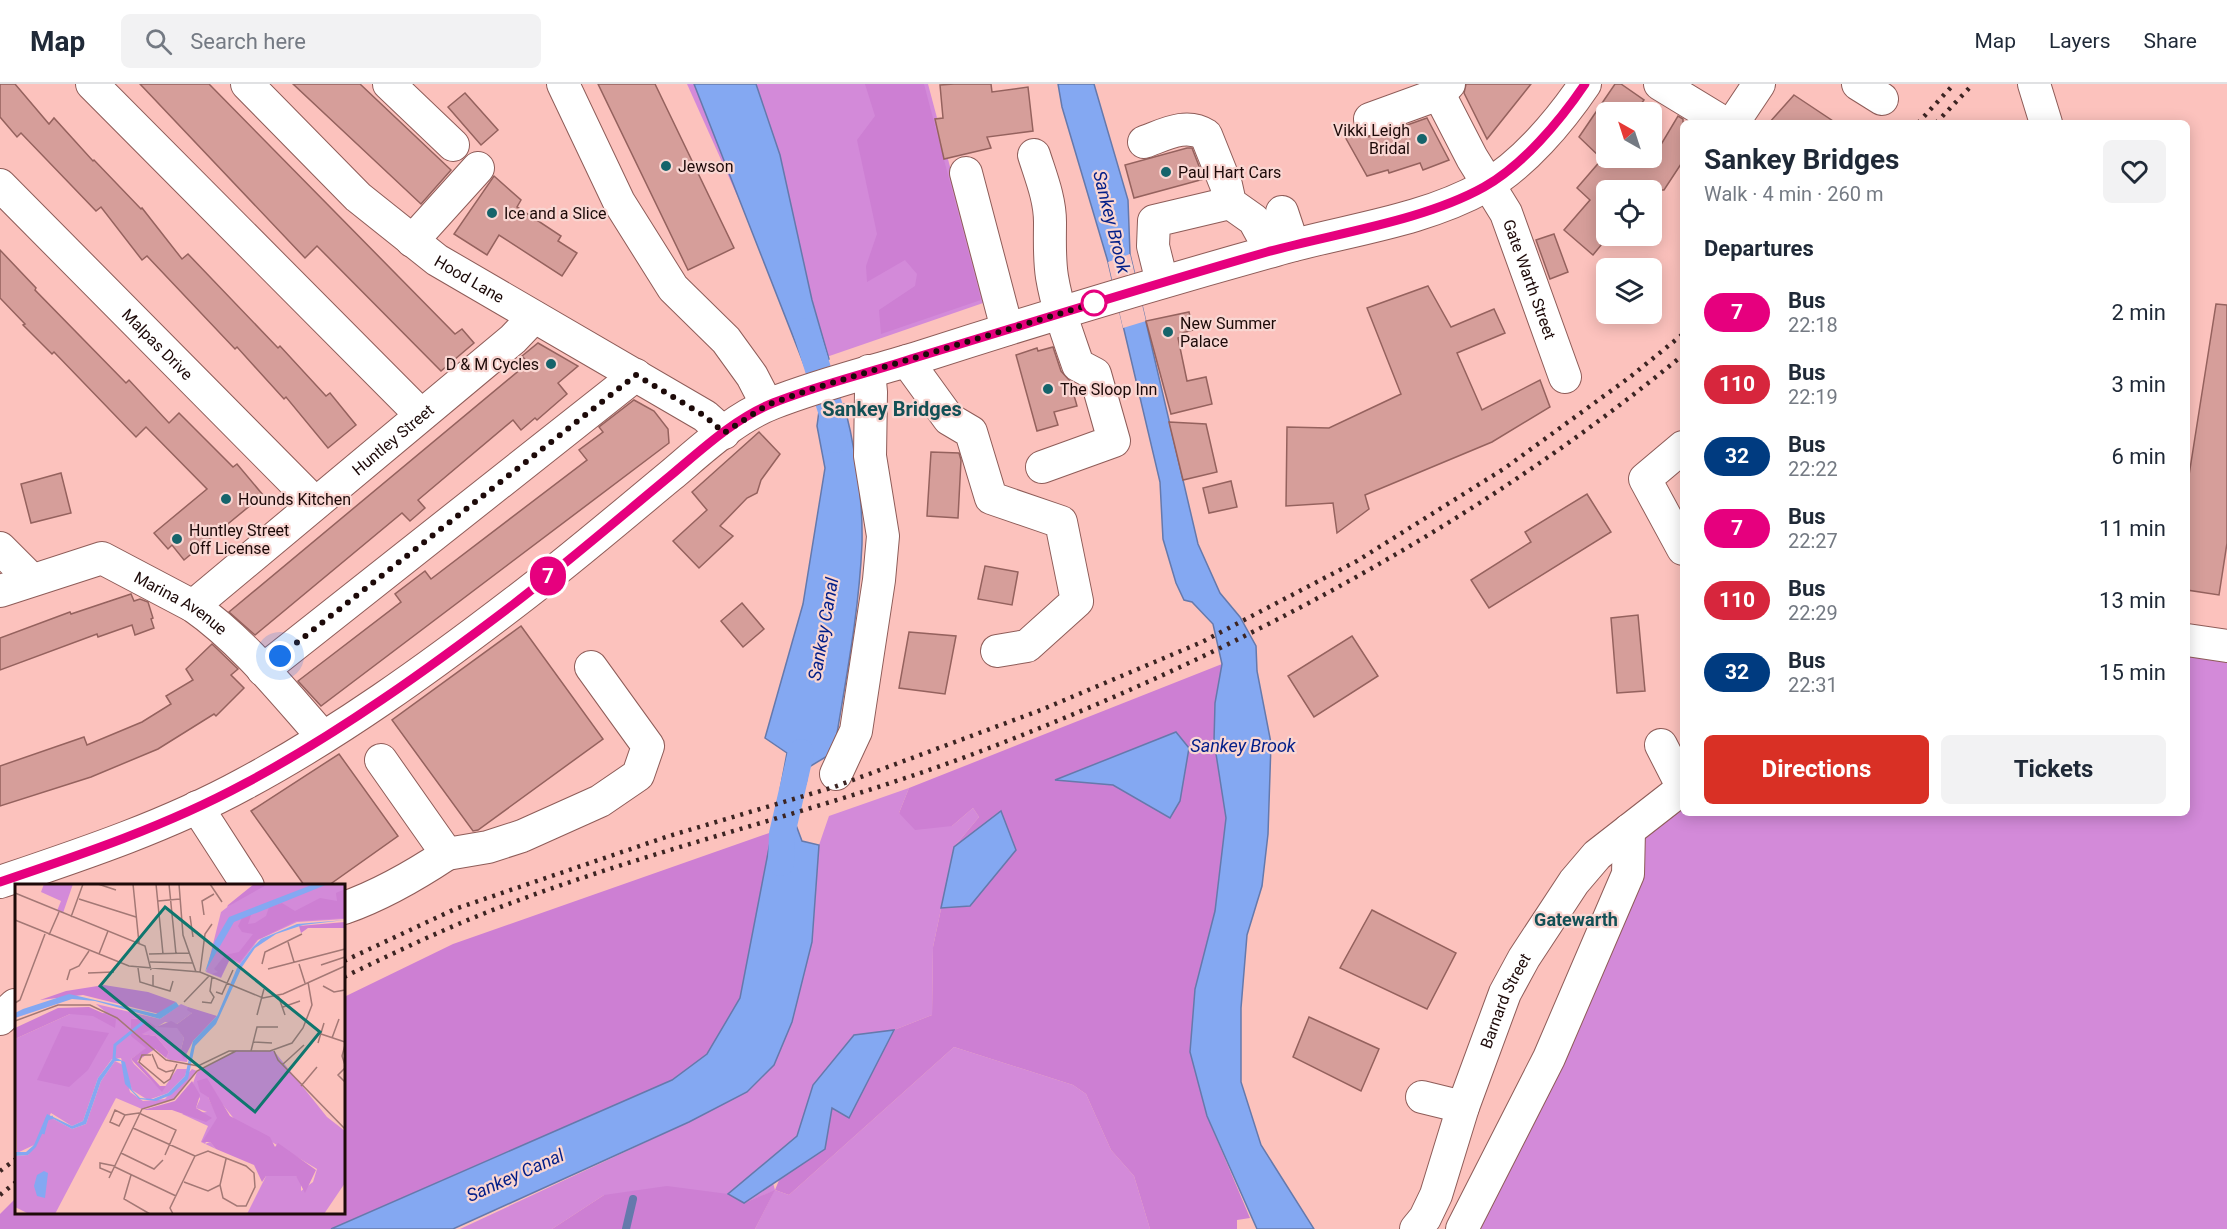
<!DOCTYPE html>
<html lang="en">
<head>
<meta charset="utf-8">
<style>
  body { margin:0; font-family:Roboto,sans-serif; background:#f2f2f3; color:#1f2937; height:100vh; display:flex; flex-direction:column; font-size:22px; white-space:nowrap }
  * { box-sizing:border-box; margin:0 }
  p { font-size:20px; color:#747a83 }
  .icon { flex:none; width:33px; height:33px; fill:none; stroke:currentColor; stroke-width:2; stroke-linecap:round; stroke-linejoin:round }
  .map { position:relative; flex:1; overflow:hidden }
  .drawer { position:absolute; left:1680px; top:36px; width:510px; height:696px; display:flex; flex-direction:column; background:#fff; border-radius:9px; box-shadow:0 3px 15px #0003 }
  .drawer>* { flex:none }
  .badge { padding:0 12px; border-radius:20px; font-size:21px; line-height:39px }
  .needle { width:39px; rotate:321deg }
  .tools { position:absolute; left:1596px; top:18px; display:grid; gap:12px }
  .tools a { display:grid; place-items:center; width:66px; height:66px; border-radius:9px; background:#fff; box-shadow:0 3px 15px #0003; font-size:30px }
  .you { position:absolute; width:30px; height:30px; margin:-15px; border:4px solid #fff; border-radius:50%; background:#1a73e8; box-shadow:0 0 0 9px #1a73e833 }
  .map>.badge { position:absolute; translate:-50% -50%; box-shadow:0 0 0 3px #fff }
  h2 { padding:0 24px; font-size:22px; line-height:54px }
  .round { display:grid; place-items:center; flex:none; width:63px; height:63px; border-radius:9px; background:#f2f2f3 }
  .overview { display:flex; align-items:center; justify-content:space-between; height:102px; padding:0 24px }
  h1 { font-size:28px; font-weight:700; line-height:45px }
  .primary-button { display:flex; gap:12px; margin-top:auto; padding:12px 24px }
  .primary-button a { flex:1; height:69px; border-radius:9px; background:#d93025; color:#fff; font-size:24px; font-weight:700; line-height:69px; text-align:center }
  .primary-button a+a { background:#f2f2f3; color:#1f2937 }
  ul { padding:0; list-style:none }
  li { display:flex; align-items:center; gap:18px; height:72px; padding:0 24px }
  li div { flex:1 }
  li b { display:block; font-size:22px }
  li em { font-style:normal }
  li .badge { min-width:66px; font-weight:700; text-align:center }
  header { display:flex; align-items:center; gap:36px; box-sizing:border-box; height:84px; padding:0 30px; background:#fff; border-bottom:2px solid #e0e1e3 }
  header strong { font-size:28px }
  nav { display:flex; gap:33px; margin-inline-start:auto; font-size:21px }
  .search { width:420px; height:54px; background:#f2f2f3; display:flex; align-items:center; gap:15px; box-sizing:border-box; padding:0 21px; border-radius:9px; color:#747a83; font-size:22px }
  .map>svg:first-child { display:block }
</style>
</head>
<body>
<header>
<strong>Map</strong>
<div class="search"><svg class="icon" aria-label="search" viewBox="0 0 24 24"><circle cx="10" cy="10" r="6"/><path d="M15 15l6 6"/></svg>Search here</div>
<nav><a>Map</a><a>Layers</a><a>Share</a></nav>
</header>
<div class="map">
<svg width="2227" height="1145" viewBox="0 0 2227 1145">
  <rect width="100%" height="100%" fill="#fcc2bd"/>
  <g fill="#d38ad9">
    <path d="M687,0H928L986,218L812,278Z"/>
    <path d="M2187,555L2227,561V1145H1476L1629,746L1683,704V729H2187Z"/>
    <path d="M909,704L899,729L952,742L973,724L979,733L954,763L933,863L932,931L894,946L854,951L813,1001L797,1052L767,1077L775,1106L789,1111L954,963L1073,1001L1086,1010L1111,1066L1134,1092L1150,1145H755L774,1107L744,1119L604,1111L552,1145H460L689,1038L747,1008L774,981L812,858L819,761L829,732Z"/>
  </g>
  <g fill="#cd7fd3">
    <path d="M865,0H924L981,216L881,250L879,226L915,202L917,190L905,176L867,198L866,182L877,150L857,56L875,32Z"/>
    <path d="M1222,580L1215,619L1214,657L1226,734L1215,827L1195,905L1207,1032L1250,1134L1237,1136V1145H1150L1134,1092L1111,1066L1086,1010L1073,1001L954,963L789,1111L775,1106L755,1145H552L604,1111L667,1102L728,1110L744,1119L775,1106L797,1052L813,1001L854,951L894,946L932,931L933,863L954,763L979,733L973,724L952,742L915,746L899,729L909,704Z"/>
    <path d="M772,748L740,914L707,970L672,996L331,1145H0V1130L16,1114V1128H344V913L453,860Z"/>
  </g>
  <g fill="#84a8f2" stroke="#6579ac" stroke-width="1.5">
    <path d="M694,0H756L780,71L812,216L829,275L805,283Z"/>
    <path d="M1058,0H1094L1128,116L1130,170L1198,460L1220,509L1240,533L1256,562L1257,587L1271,659L1268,750L1262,802L1247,851L1241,924V998L1261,1061L1314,1145H1257L1207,1032L1190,968L1195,905L1215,827L1226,734L1214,657L1215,619L1222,580L1213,540L1192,518L1184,516L1176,499L1163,455L1160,398L1108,178L1062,23Z"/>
    <path d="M844,320C855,363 863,414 862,460C859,530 845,599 834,668L809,683L806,700L780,706L787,669L765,654L803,520L825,384L817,342L819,327Z"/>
    <path d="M1176,648L1189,664L1180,717L1170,734L1113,701L1055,696Z"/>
    <path d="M1001,727L1016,766L970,822L941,824L954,763Z"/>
    <path d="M796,741L802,757L819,761L812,858L792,938L774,981L747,1008L689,1038L453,1145H331L672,996L707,970L740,914L772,748Z"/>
    <path d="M894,946L849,1034L832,1024L825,1065L744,1119L728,1110L797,1052L813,1001L854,951Z"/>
  </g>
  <path fill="#fcc2bd" d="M1130,170L1146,237L1123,244L1108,178Z"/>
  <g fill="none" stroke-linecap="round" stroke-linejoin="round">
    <path stroke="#6579ac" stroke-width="8" d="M626,1145L633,1115"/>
    <g stroke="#84a8f2" stroke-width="26">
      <path d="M806,247L833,333L835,356"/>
      <path d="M781,779L782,750L801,668"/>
    </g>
  </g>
  <g fill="#d69e9a" stroke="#95625e" stroke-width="1.5">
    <path d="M0,0H15L49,40L54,34L93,77L94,76L141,125L142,124L182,175L188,170L278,264L280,262L326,312L330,309L356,341L328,364L286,313L284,315L237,263L235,265L147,172L142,176L101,123L96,127L21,49L17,53L0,33Z"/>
    <path d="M140,0H209L455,250L462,245L474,259L441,287L317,162L305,174Z"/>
    <path d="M293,0H360L451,86L421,120Z"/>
    <path d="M598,0H655L734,164L688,186Z"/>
    <path d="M954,0H991L992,8L1028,3L1033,47L987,53L991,64L944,75L935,35L943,34L940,1Z"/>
    <path d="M1466,0H1531L1487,55L1464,9Z"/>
    <path d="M1615,0H1621L1644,16L1635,28H1606V74H1653L1678,32L1683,35V77L1664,106H1606V155L1593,171L1564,146L1590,116L1577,104L1602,75L1579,53Z"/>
    <path d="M465,9L498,46L481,61L448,23Z"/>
    <path d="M1794,11L1836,39H1769Z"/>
    <path d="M1427,34L1449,76L1423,86L1420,79L1389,89L1388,86L1367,92L1344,51L1357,47L1366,53L1376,52Z"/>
    <path d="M1187,64H1192L1204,95L1134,114L1125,81Z"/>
    <path d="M494,92L521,116L517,123L561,152L558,157L577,169L562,192L499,151L487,171L454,150Z"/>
    <path d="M1554,150L1568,188L1550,195L1536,156Z"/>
    <path d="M0,166L36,204L35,206L126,299L129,296L169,339L179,329L233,383L237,380L263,411L184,476L172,461L168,465L154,449L207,405L146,343L136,353L54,268L52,270L23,241L25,240L0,214Z"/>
    <path d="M1428,202L1451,243L1494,225L1505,249L1457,269L1482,326L1540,296L1550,323L1492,358L1365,411L1369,425L1337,449L1333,419L1286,422L1287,343L1329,344L1401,310L1367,224Z"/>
    <path d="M2216,220L2227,221V459L2219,511L2187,506V404Z"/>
    <path d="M1189,228L1193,246L1182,249V253L1178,254L1187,297L1206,293L1212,320L1171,330L1146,237Z"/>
    <path d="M538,259L578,282L558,299L567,310L537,336L535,334L521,346L513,336L418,416L425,424L417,431L410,437L402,429L255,551L229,528L528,279L522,272Z"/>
    <path d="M1053,263L1061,287L1070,297L1077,322L1054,328L1058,341L1037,347L1016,271L1037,264L1038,267Z"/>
    <path d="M634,316L654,327L668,345L669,359L321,622L298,597L401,518L395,510L425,487L431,495L587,376L579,366L603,348L599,343Z"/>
    <path d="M1169,338L1206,340L1217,388L1183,396Z"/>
    <path d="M759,348L780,370L761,396L757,409L747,414L720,442L733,452L699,484L673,457L707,426L692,408Z"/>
    <path d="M931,368L959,369L961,376L958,434L927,432Z"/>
    <path d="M61,389L71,429L31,439L21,400Z"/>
    <path d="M1231,397L1237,423L1209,429L1203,404Z"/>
    <path d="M1587,410L1611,448L1489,524L1471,496L1531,458L1525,448Z"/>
    <path d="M985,482L1018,488L1012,521L978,515Z"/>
    <path d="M131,510L134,517L140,515L148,518L153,534L151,535L154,544L135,551L132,541L98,553L97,550L0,586V554L70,528L71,530Z"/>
    <path d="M742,519L764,545L743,563L721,537Z"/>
    <path d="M1638,531L1645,607L1617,609L1611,534Z"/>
    <path d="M521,542L603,655L478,746L473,747L392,636Z"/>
    <path d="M909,548L956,552L945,610L899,604Z"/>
    <path d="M1352,552L1378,592L1314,633L1288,592Z"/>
    <path d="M212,560L238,585L231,591L244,604L216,632L214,630L158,665L91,693L0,722V682L84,653L87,661L142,638L171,620L166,612L193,596L186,585Z"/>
    <path d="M339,670L398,752L329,801H304L251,727Z"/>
    <path d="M1372,826L1456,869L1427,925L1340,884Z"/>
    <path d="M1309,933L1379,965L1361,1007L1293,973Z"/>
  </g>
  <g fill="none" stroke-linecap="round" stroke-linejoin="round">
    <g stroke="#8e5c58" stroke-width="34">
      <g id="minor">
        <path d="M92,0L421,331"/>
        <path id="s1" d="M247,0L358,113L437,176L705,332L724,349"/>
        <path d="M389,0L453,61"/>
        <path d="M563,0L619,118L673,204L726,256L752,292L767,321"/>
        <path d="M1660,0L1724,39"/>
        <path d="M1858,0L1882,15"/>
        <path d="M2034,0L2046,39"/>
        <path id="s2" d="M1439,10L1472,74L1506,129L1565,293"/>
        <path d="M1370,35L1439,10L1449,0"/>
        <path d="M1733,39L1759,0"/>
        <path d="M1144,58C1164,51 1186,38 1206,51L1226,101L1230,119L1254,136L1271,167"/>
        <path d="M1034,71C1041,93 1050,115 1050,138C1050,157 1049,174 1052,193C1057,223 1068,252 1078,281L1095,290L1114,357L1042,383"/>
        <path d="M966,89L1007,245"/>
        <path id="s3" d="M0,101L315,419"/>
        <path d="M1282,128L1293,161"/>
        <path d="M412,157L478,84"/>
        <path d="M1162,198L1153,162L1154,137L1230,119"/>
        <path d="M907,277L949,335L971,348L991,414L1061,438L1077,517L1027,562L997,567"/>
        <path d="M1683,363L1645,395L1683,465"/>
        <path d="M0,464L32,496"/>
        <path id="s4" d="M0,507L102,474L193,522C243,557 283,608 323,653"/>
        <path id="s5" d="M193,522L513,255L534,233"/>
        <path d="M2187,556L2227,562"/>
        <path d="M263,586L636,291"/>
        <path d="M1661,661L1683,704"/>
        <path d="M836,690L856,647L879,496L883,452L870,372L871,308L869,287"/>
        <path d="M197,723L248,802"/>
        <path d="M447,770L488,763L522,752L600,717L638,691L648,662L591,583"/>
        <path d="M0,798C83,770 167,742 244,700C339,649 429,584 515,518C568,478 618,435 670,392C701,366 734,334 773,319C821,300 871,288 920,273C1038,235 1157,199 1276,166C1345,146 1421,138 1484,103C1523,81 1560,37 1585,0"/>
        <path d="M344,824C381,811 414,792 447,770L381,676"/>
        <path d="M0,935L15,921"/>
        <path d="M1422,1013L1463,1023"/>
        <path id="s6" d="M1416,1145L1425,1134L1436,1111L1463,1023L1505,909L1524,874L1574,798L1597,771L1683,704"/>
        <path d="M1462,1145L1549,974L1628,790L1629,746"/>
      </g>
    </g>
    <use href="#minor" stroke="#fff" stroke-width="32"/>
    <g stroke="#3c2422" stroke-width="4.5" stroke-dasharray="3 6" stroke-linecap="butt">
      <path d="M1918,39L1954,0"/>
      <path d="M1936,39L1973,0"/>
      <path d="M344,877L455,825L669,752L834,703L1041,626L1202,558L1357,477L1505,384L1630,293L1683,250"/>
      <path d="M344,893C400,866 456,839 514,818C666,761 825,726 976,669C1229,573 1473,444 1683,271"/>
      <path d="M0,1087L16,1075"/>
      <path d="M0,1111L16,1098"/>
    </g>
  </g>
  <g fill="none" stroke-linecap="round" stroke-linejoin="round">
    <g stroke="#fff" stroke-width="14">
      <path id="line" d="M0,798C83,770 166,742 244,700C338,650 431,583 515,519C568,478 618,435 670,392C701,366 735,334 773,319C818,301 865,290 911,275C1030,239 1148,202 1267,168C1336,149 1423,137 1484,103C1523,81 1560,37 1585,0"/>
    </g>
    <use href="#line" stroke="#e6007e" stroke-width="9"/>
    <path stroke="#1d0a09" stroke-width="6" stroke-dasharray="0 10.8" d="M280,572L636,291L705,332L724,349L767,321L812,305L1098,218L1094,219"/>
  </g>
  <g fill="#16646b" stroke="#f9d6d2" stroke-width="2">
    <circle cx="1422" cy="55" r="6"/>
    <circle cx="666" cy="82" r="6"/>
    <circle cx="1166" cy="88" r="6"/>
    <circle cx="492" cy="129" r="6"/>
    <circle cx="1168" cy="248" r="6"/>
    <circle cx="551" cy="280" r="6"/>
    <circle cx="1048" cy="305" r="6"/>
    <circle cx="226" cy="415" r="6"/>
    <circle cx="177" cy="455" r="6"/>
  </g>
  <circle fill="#fff" stroke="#e6007e" stroke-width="3" cx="1094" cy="219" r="12"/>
  <g text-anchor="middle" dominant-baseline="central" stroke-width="4.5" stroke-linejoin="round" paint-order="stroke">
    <g font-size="16" fill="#1d0a09" stroke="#f9d6d2" text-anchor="start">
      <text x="1410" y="46" text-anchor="end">Vikki Leigh<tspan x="1410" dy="18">Bridal</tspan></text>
      <text x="678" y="82">Jewson</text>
      <text x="1178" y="88">Paul Hart Cars</text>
      <text x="504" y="129">Ice and a Slice</text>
      <text x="1180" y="239">New Summer<tspan x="1180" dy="18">Palace</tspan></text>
      <text x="539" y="280" text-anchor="end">D &amp; M Cycles</text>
      <text x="1060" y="305">The Sloop Inn</text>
      <text x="238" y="415">Hounds Kitchen</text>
      <text x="189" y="446">Huntley Street<tspan x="189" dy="18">Off License</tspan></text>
    </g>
    <g font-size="16" fill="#1d0a09" stroke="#f9d6d2">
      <text stroke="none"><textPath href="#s1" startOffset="297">Hood Lane</textPath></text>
      <text stroke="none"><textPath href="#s2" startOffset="207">Gate Warth Street</textPath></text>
      <text stroke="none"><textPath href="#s3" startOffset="224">Malpas Drive</textPath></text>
      <text stroke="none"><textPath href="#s5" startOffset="260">Huntley Street</textPath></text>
      <text stroke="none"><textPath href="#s4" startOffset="198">Marina Avenue</textPath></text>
      <text stroke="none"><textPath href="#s6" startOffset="246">Barnard Street</textPath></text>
    </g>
    <g font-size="18" font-style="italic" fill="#021e88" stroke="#f9d6d2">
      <text transform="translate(1112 138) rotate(76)">Sankey Brook</text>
      <text transform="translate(823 545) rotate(-80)">Sankey Canal</text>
      <text x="1243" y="661">Sankey Brook</text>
      <text transform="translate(515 1091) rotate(-24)">Sankey Canal</text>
    </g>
    <g font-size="18" font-weight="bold" fill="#135056" stroke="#f9d6d2">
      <text x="1576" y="835">Gatewarth</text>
    </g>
    <g font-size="20" font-weight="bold" fill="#135056" stroke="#f9d6d2">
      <text x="892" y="325">Sankey Bridges</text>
    </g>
  </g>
  <g transform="translate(15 800)">
    <rect width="330" height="330" fill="#fcc2bd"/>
    <path d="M29,0H58L48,29L42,27L46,17L26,8ZM242,0H330V35L282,38L243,56L225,80L215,75L206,94L191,88L206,28ZM81,120L145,135L166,120L173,123L177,129L162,140L150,138L142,143H162L169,154L165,169L173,172L172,178L155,176L151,174L154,168L141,152L126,150L139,143L129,134L116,135L132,164L116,175L119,180L147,207L162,185H172L170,192L153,209L133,216L117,206L106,174L97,175L83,194L68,237L57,242L36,229L19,261L2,269L0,155L55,130L92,129ZM221,166L259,167L312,233L330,247V299L309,330H232L251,292H281L286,296V307L298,298L302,285L220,236L200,211L193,213L203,234L190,260L195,258L201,265L186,258L193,242L167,230L192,228L181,224L185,215L178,199L182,188ZM100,177L108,181L115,208L128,217L150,215L177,185L182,187L159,215L127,225L101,214L40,330H14L0,323V272L13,271L35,233L57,245L71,240L86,197Z" fill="#d38ad9"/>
    <path d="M239,0H253L212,23L213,21ZM330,5V34L281,37L242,56L225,78L215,74L206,93L197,90L203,88L199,85L210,71L224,68L238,50L227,48L223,42L228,32L237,28L233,40L240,39L251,32L254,23L267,19L280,27L305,14L322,17L321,9ZM330,38V44H293L286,49L284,42ZM89,101L133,108L161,118L144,130L68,111L25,116L51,107ZM74,123L101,135L100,144L78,132L55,130L0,155V144L43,124ZM173,123L202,132L178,157L169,175L165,169L169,154L162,144L141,143L127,150L141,152L154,168L151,174L140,165L122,177L145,202H151L147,208L116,175L131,164L116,152V135L129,134L141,143L156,137L162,140L177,129L172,126ZM47,142L94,149L73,186L54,203L22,196ZM192,194L215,232L255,253L260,263L263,259L301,286L290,309L281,292H251L247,298L239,281L201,265L195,258H187L202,234L193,213L185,208L182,197ZM177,197L185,211L181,224L197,234L191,238L157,226H128L160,217Z" fill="#cd7fd3"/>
    <path d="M299,0H313L219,38L190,88L200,57L214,33ZM330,36L288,41L261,50L240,64L227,83L201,140L180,162L173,195L156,211L141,217L124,215L110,200L106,177H100L86,197L71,240L57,245L35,233L21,263L13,271L0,272V268H11L19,261L32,230L57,242L68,237L83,194L99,173L110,178L117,206L125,214L138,215L153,209L170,192L178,157L202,132L222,84L238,63L246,55L282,40ZM54,110L141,130L161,118L164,122L145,135L80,117L57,115L0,134V129L8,125ZM29,287L33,289L30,314L22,312L19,302L22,291Z" fill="#84a8f2"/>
    <path fill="none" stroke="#84a8f2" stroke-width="3" d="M99,175L100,161L131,136M28,250L32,235L38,233"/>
    <path fill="none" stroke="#a37875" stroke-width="1.5" d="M83,0L101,6M118,0L124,59M141,0L148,70M154,0L161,70M164,0L168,51L181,88M195,0L207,18M0,9L130,62L136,86M64,15L121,33M143,17L165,15M189,31L187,17L199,10M175,32L178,53M56,33L68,0M0,36L114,82L185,88L248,114L268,110L330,82M34,51L44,28M273,58L279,78M84,70L93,47M134,70L174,69M135,78L178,79M247,80L250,68L287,50M284,80L290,99M306,81L330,73M123,84L125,98L138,102V91M253,85L330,65M185,88L190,50L197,40M73,89L99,88M52,96L55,86L64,82L74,67M138,102L155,107L158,97M308,102L319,108L330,106M201,108L207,110L218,86M263,111L270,131M169,118L194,92M187,118L196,119L199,113L195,107L197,93M0,119L5,116L30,50M268,123L285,117M242,131L249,105M0,137L43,121H75L102,134L151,176L183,182L214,167H255L277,159L288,144L297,121L293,98M306,150L330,158M317,154L324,135M238,158L257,159M303,159L309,139M330,161L327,172L330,181M236,167L242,143H263M259,167L263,176L330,245M137,170L143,184L151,188L159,186M136,171H127L124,178L149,199L155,195L162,180M267,181L289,161M330,184L323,191L330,198M286,202L302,183M110,231L100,226L95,238L104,242L110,231L124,229L161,246L150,271M118,244L180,272M106,269L139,285L148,276M100,283L161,312M97,289L85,284V279L100,282M116,291L109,315L135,330M94,294L127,225L159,215L182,187L221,167M169,298L193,307L205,301M158,330L155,324L180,272L193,267L231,282L239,289L240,303L231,322H222L208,314L205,301L211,275"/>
    <path fill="#0f766e" fill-opacity="0.15" stroke="#0f766e" stroke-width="3" d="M150,23L305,148L240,228L85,102Z"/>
    <rect width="330" height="330" fill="none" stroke="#1d0a09" stroke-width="3"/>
  </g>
</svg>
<div class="tools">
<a><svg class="needle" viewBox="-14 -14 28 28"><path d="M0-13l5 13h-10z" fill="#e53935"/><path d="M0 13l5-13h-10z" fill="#747a83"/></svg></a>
<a><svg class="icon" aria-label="locate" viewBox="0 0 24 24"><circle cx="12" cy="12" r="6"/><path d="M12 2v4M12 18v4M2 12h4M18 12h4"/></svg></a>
<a><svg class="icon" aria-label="layers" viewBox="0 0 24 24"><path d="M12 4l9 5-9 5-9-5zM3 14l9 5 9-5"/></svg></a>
</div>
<div class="you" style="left:280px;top:572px"></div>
<b class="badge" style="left:548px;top:492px;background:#e6007e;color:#fff">7</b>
<section class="drawer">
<div class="overview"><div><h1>Sankey Bridges</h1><p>Walk · 4 min · 260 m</p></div><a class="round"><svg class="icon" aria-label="heart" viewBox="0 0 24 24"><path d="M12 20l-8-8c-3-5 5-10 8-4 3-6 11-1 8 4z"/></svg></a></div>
<h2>Departures</h2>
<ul>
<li><span class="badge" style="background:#e6007e;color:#fff">7</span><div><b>Bus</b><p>22:18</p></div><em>2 min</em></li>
<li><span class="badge" style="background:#d7263d;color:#fff">110</span><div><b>Bus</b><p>22:19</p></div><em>3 min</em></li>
<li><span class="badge" style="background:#003b80;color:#fff">32</span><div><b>Bus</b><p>22:22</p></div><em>6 min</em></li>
<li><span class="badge" style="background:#e6007e;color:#fff">7</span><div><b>Bus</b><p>22:27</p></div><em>11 min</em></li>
<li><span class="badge" style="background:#d7263d;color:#fff">110</span><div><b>Bus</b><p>22:29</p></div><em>13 min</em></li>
<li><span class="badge" style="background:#003b80;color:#fff">32</span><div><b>Bus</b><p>22:31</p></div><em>15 min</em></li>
</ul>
<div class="primary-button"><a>Directions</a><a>Tickets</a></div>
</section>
</div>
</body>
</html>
